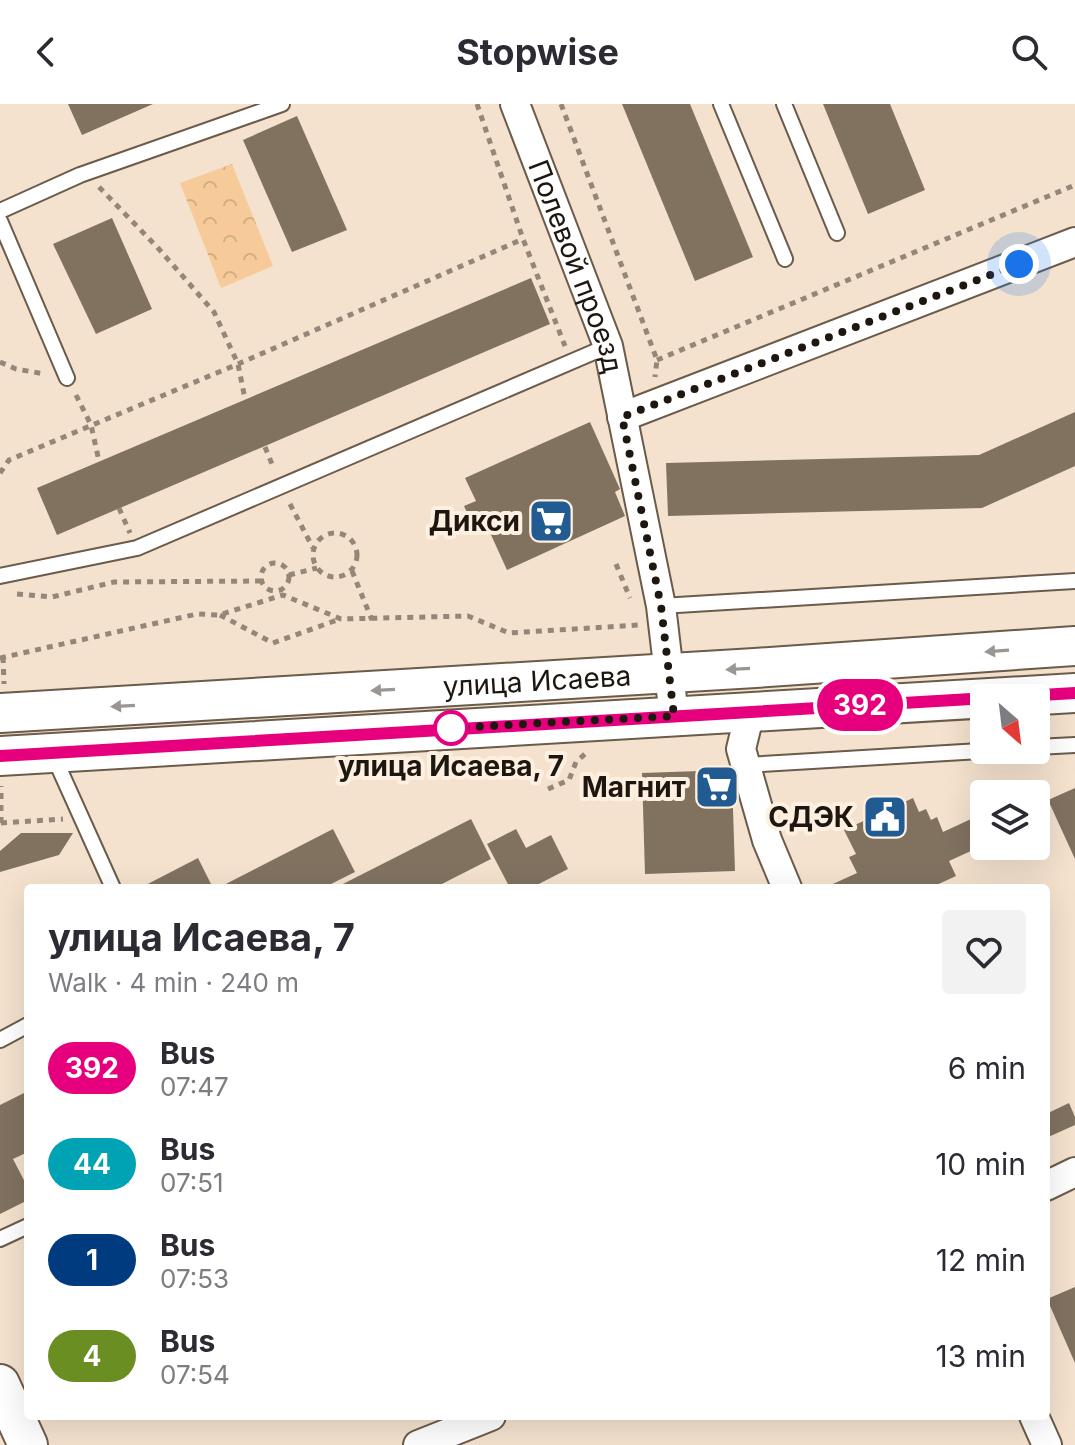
<!DOCTYPE html>
<html lang="en">
<head>
<meta charset="utf-8">
<style>
  body { margin:0; font-family:Inter,sans-serif; background:#f2f2f3; color:#2b2b33; height:100vh; display:flex; flex-direction:column; font-size:30px; white-space:nowrap }
  * { box-sizing:border-box; margin:0 }
  p { font-size:26px; color:#7c7c81 }
  .icon { flex:none; width:44px; height:44px; fill:none; stroke:currentColor; stroke-width:2; stroke-linecap:round; stroke-linejoin:round }
  .map { position:relative; flex:1; overflow:hidden }
  .panel { position:absolute; left:24px; top:780px; width:1026px; height:536px; display:flex; flex-direction:column; background:#fff; border-radius:8px; box-shadow:0 8px 32px #0002 }
  .panel>* { flex:none }
  .badge { padding:0 16px; border-radius:26px; font-size:28px; line-height:52px }
  .needle { width:52px; rotate:152deg }
  .buttons { position:absolute; left:970px; top:580px; display:grid; gap:16px }
  .buttons a { display:grid; place-items:center; width:80px; height:80px; border-radius:8px; background:#fff; box-shadow:0 8px 32px #0002; font-size:40px }
  .you { position:absolute; width:40px; height:40px; margin:-20px; border:6px solid #fff; border-radius:50%; background:#1a73e8; box-shadow:0 0 0 12px #1a73e833 }
  .map>.badge { position:absolute; translate:-50% -50%; box-shadow:0 0 0 4px #fff }
  .round { display:grid; place-items:center; flex:none; width:84px; height:84px; border-radius:8px; background:#f2f2f3 }
  .headline { display:flex; align-items:center; justify-content:space-between; height:136px; padding:0 24px }
  h1 { font-size:38px; font-weight:700; line-height:60px }
  ul { padding:0; list-style:none }
  li { display:flex; align-items:center; gap:24px; height:96px; padding:0 24px }
  li div { flex:1 }
  li b { display:block; font-size:30px }
  li em { font-style:normal }
  li .badge { min-width:88px; font-weight:700; text-align:center }
  header { display:flex; justify-content:space-between; align-items:center; height:104px; padding:0 24px; background:#fff; font-size:36px; font-weight:700 }
  .map>svg:first-child { display:block }
</style>
</head>
<body>
<header><svg class="icon" aria-label="back" viewBox="0 0 24 24"><path d="M15 5l-7 7 7 7"/></svg>Stopwise<svg class="icon" aria-label="search" viewBox="0 0 24 24"><circle cx="10" cy="10" r="6"/><path d="M15 15l6 6"/></svg></header>
<div class="map">
<svg width="1075" height="1341" viewBox="0 0 1075 1341">
  <defs>
    <pattern id="park-crowns" width="20" height="18" patternUnits="userSpaceOnUse" patternTransform="scale(2)"><rect width="20" height="18" fill="#f7cb99"/><path d="M2 6a3 3 0 1 1 6 0M12 15a3 3 0 1 1 6 0" fill="none" stroke="#d3ae83"/></pattern>
  </defs>
  <rect width="100%" height="100%" fill="#f4e2ce"/>
  <path fill="url(#park-crowns)" d="M232,60L273,162L221,184L180,79Z"/>
  <g fill="#817260">
    <path d="M68,0H153L82,31Z"/>
    <path d="M622,0H690L753,153L695,177Z"/>
    <path d="M823,0H890L925,86L868,110Z"/>
    <path d="M297,12L347,126L292,148L243,36Z"/>
    <path d="M112,114L152,205L96,230L53,140Z"/>
    <path d="M531,174L550,220L57,431L37,384Z"/>
    <path d="M1075,308V362L982,404L668,412L666,359L979,351Z"/>
    <path d="M590,318L620,385L615,388L625,412L507,466L487,422L476,428L464,402L476,397L465,374Z"/>
    <path d="M729,666L732,675L735,767L645,770L642,669Z"/>
    <path d="M1075,684V755L1048,696Z"/>
    <path d="M913,694L919,708L926,705L931,716L937,713L943,728L984,709V741L949,757L956,772L930,784H824L857,769L849,753L856,750L844,726Z"/>
    <path d="M471,715L491,755L434,784H335Z"/>
    <path d="M333,725L355,768L323,784H218Z"/>
    <path d="M516,725L526,744L551,731L568,765L531,784H510L487,740Z"/>
    <path d="M21,729H73L59,751L0,768V747Z"/>
    <path d="M198,754L213,784H140Z"/>
    <path d="M28,987V1048L13,1055L28,1084V1096L0,1110V1001Z"/>
    <path d="M1069,999L1075,1013V1021L1046,1034V1010Z"/>
    <path d="M1075,1183V1259L1047,1195Z"/>
  </g>
  <g fill="none" stroke-linecap="round" stroke-linejoin="round">
    <g stroke="#6a5b4a" stroke-width="18">
      <g id="lane">
        <path d="M721,0L785,155"/>
        <path d="M784,0L837,129"/>
        <path d="M0,107L80,71L282,0"/>
        <path d="M0,117L67,274"/>
        <path d="M0,472L137,444L608,242"/>
        <path d="M661,502L1075,477"/>
        <path d="M1036,643L1075,641"/>
        <path d="M54,653L113,784"/>
        <path d="M746,661L997,646"/>
        <path d="M0,936L28,921"/>
        <path d="M0,1135L28,1122"/>
      </g>
    </g>
    <g stroke="#6a5b4a" stroke-width="32">
      <g id="street">
        <path id="s1" d="M515,0L608,242L661,502L674,612"/>
        <path d="M622,313L1075,138"/>
        <path d="M750,608L741,645L767,736L787,784"/>
        <path d="M1046,1082L1075,1068"/>
        <path d="M1034,1312L1047,1341"/>
        <path d="M418,1341L491,1312"/>
      </g>
    </g>
    <g stroke="#6a5b4a" stroke-width="42">
      <g id="secondary">
        <path id="s2" d="M0,609L755,564L1075,542"/>
        <path d="M0,652L1075,589"/>
        <path d="M0,1280L28,1341"/>
      </g>
    </g>
    <g stroke="#948779" stroke-width="5" stroke-dasharray="6 6" stroke-linecap="butt">
      <path d="M477,0L523,135L565,242"/>
      <path d="M561,0L657,256L655,273"/>
      <path d="M99,83L158,144L214,208L238,260L245,295"/>
      <path d="M657,256L1075,81"/>
      <path d="M0,258L16,265L45,270"/>
      <path d="M76,291L91,321L99,357"/>
      <path d="M265,343L274,365"/>
      <path d="M0,369L9,356L238,260L523,135"/>
      <path d="M290,400L313,444"/>
      <path d="M119,404L130,429"/>
      <circle cx="335" cy="451" r="22"/>
      <circle cx="275" cy="473" r="14"/>
      <path d="M616,460L630,494"/>
      <path d="M352,467L372,516"/>
      <path d="M289,471L317,464"/>
      <path d="M17,490L52,493L114,478L262,477"/>
      <path d="M220,511L273,539L340,515"/>
      <path d="M3,553L4,580"/>
      <path d="M0,554L197,510L219,511L283,491L341,515L468,512L509,529L639,521"/>
      <path d="M548,685L569,676L576,658L586,649"/>
      <path d="M1,719V682"/>
      <path d="M1,719L63,715"/>
    </g>
    <use href="#lane" stroke="#fff" stroke-width="14"/>
    <use href="#street" stroke="#fff" stroke-width="28"/>
    <use href="#secondary" stroke="#fff" stroke-width="38"/>
  </g>
  <defs><path id="oneway-solid" d="M-6-.8H1V-3.2L6.5 0L1 3.2V.8H-6Z" transform="scale(2)"/></defs>
  <g fill="#9a9793">
    <use href="#oneway-solid" transform="translate(997 547) rotate(176)"/>
    <use href="#oneway-solid" transform="translate(738 565) rotate(177)"/>
    <use href="#oneway-solid" transform="translate(383 586) rotate(177)"/>
    <use href="#oneway-solid" transform="translate(123 602) rotate(177)"/>
  </g>
  <g fill="none" stroke-linecap="round" stroke-linejoin="round">
    <g stroke="#fff" stroke-width="18">
      <path id="line" d="M0,652L1075,589"/>
    </g>
    <use href="#line" stroke="#e6007e" stroke-width="12"/>
    <path stroke="#1e1710" stroke-width="8" stroke-dasharray="0 14.4" d="M451,624L674,612L661,502L622,313L1019,160"/>
  </g>
  <defs>
    <g id="supermarket-square" transform="scale(2.3)"><rect x="-9" y="-9" width="18" height="18" rx="4" fill="#215b92" stroke="#fef0e0"/><path d="M-6-5.5h2.5l.6 2H6L4.5 2H-2.5L-4.4-4H-6ZM-1.5 3.2a1.3 1.3 0 1 0 .1 0ZM3 3.2a1.3 1.3 0 1 0 .1 0Z" fill="#fff"/></g>
    <g id="civic-square" transform="scale(2.3)"><rect x="-9" y="-9" width="18" height="18" rx="4" fill="#215b92" stroke="#fef0e0"/><path d="M-.6-6.5H3V-4.5H.6V-3L4-1V1h2V6H-6V1h2V-1L-.6-3ZM-1.2 2.5V6h2.4V2.5Z" fill="#fff"/></g>
  </defs>
  <g fill-rule="evenodd">
    <use href="#supermarket-square" x="551" y="417"/>
    <use href="#supermarket-square" x="717" y="683"/>
    <use href="#civic-square" x="885" y="713"/>
  </g>
  <circle fill="#fff" stroke="#e6007e" stroke-width="4" cx="451" cy="624" r="16"/>
  <g text-anchor="middle" dominant-baseline="central" stroke-width="8" stroke-linejoin="round" paint-order="stroke">
    <g font-size="28" fill="#1e1710" stroke="#fef0e0">
      <text stroke="none"><textPath href="#s1" startOffset="174">Полевой проезд</textPath></text>
      <text stroke="none"><textPath href="#s2" startOffset="538">улица Исаева</textPath></text>
    </g>
    <g font-size="28" font-weight="bold" fill="#1e1710" stroke="#fef0e0" text-anchor="end">
      <text x="520" y="417">Дикси</text>
      <text x="686" y="683">Магнит</text>
      <text x="854" y="713">СДЭК</text>
    </g>
    <g font-size="28" font-weight="bold" fill="#1e1710" stroke="#fef0e0">
      <text x="451" y="662">улица Исаева, 7</text>
    </g>
  </g>
</svg>
<div class="buttons">
<a><svg class="needle" viewBox="-14 -14 28 28"><path d="M0-13l5 13h-10z" fill="#e53935"/><path d="M0 13l5-13h-10z" fill="#7c7c81"/></svg></a>
<a><svg class="icon" aria-label="layers" viewBox="0 0 24 24"><path d="M12 4l9 5-9 5-9-5zM3 14l9 5 9-5"/></svg></a>
</div>
<div class="you" style="left:1019px;top:160px"></div>
<b class="badge" style="left:860px;top:601px;background:#e6007e;color:#fff">392</b>
<section class="panel">
<div class="headline"><div><h1>улица Исаева, 7</h1><p>Walk · 4 min · 240 m</p></div><a class="round"><svg class="icon" aria-label="heart" viewBox="0 0 24 24"><path d="M12 20l-8-8c-3-5 5-10 8-4 3-6 11-1 8 4z"/></svg></a></div>
<ul>
<li><span class="badge" style="background:#e6007e;color:#fff">392</span><div><b>Bus</b><p>07:47</p></div><em>6 min</em></li>
<li><span class="badge" style="background:#00a3b4;color:#fff">44</span><div><b>Bus</b><p>07:51</p></div><em>10 min</em></li>
<li><span class="badge" style="background:#003b80;color:#fff">1</span><div><b>Bus</b><p>07:53</p></div><em>12 min</em></li>
<li><span class="badge" style="background:#6b8e23;color:#fff">4</span><div><b>Bus</b><p>07:54</p></div><em>13 min</em></li>
</ul>
</section>
</div>
</body>
</html>
